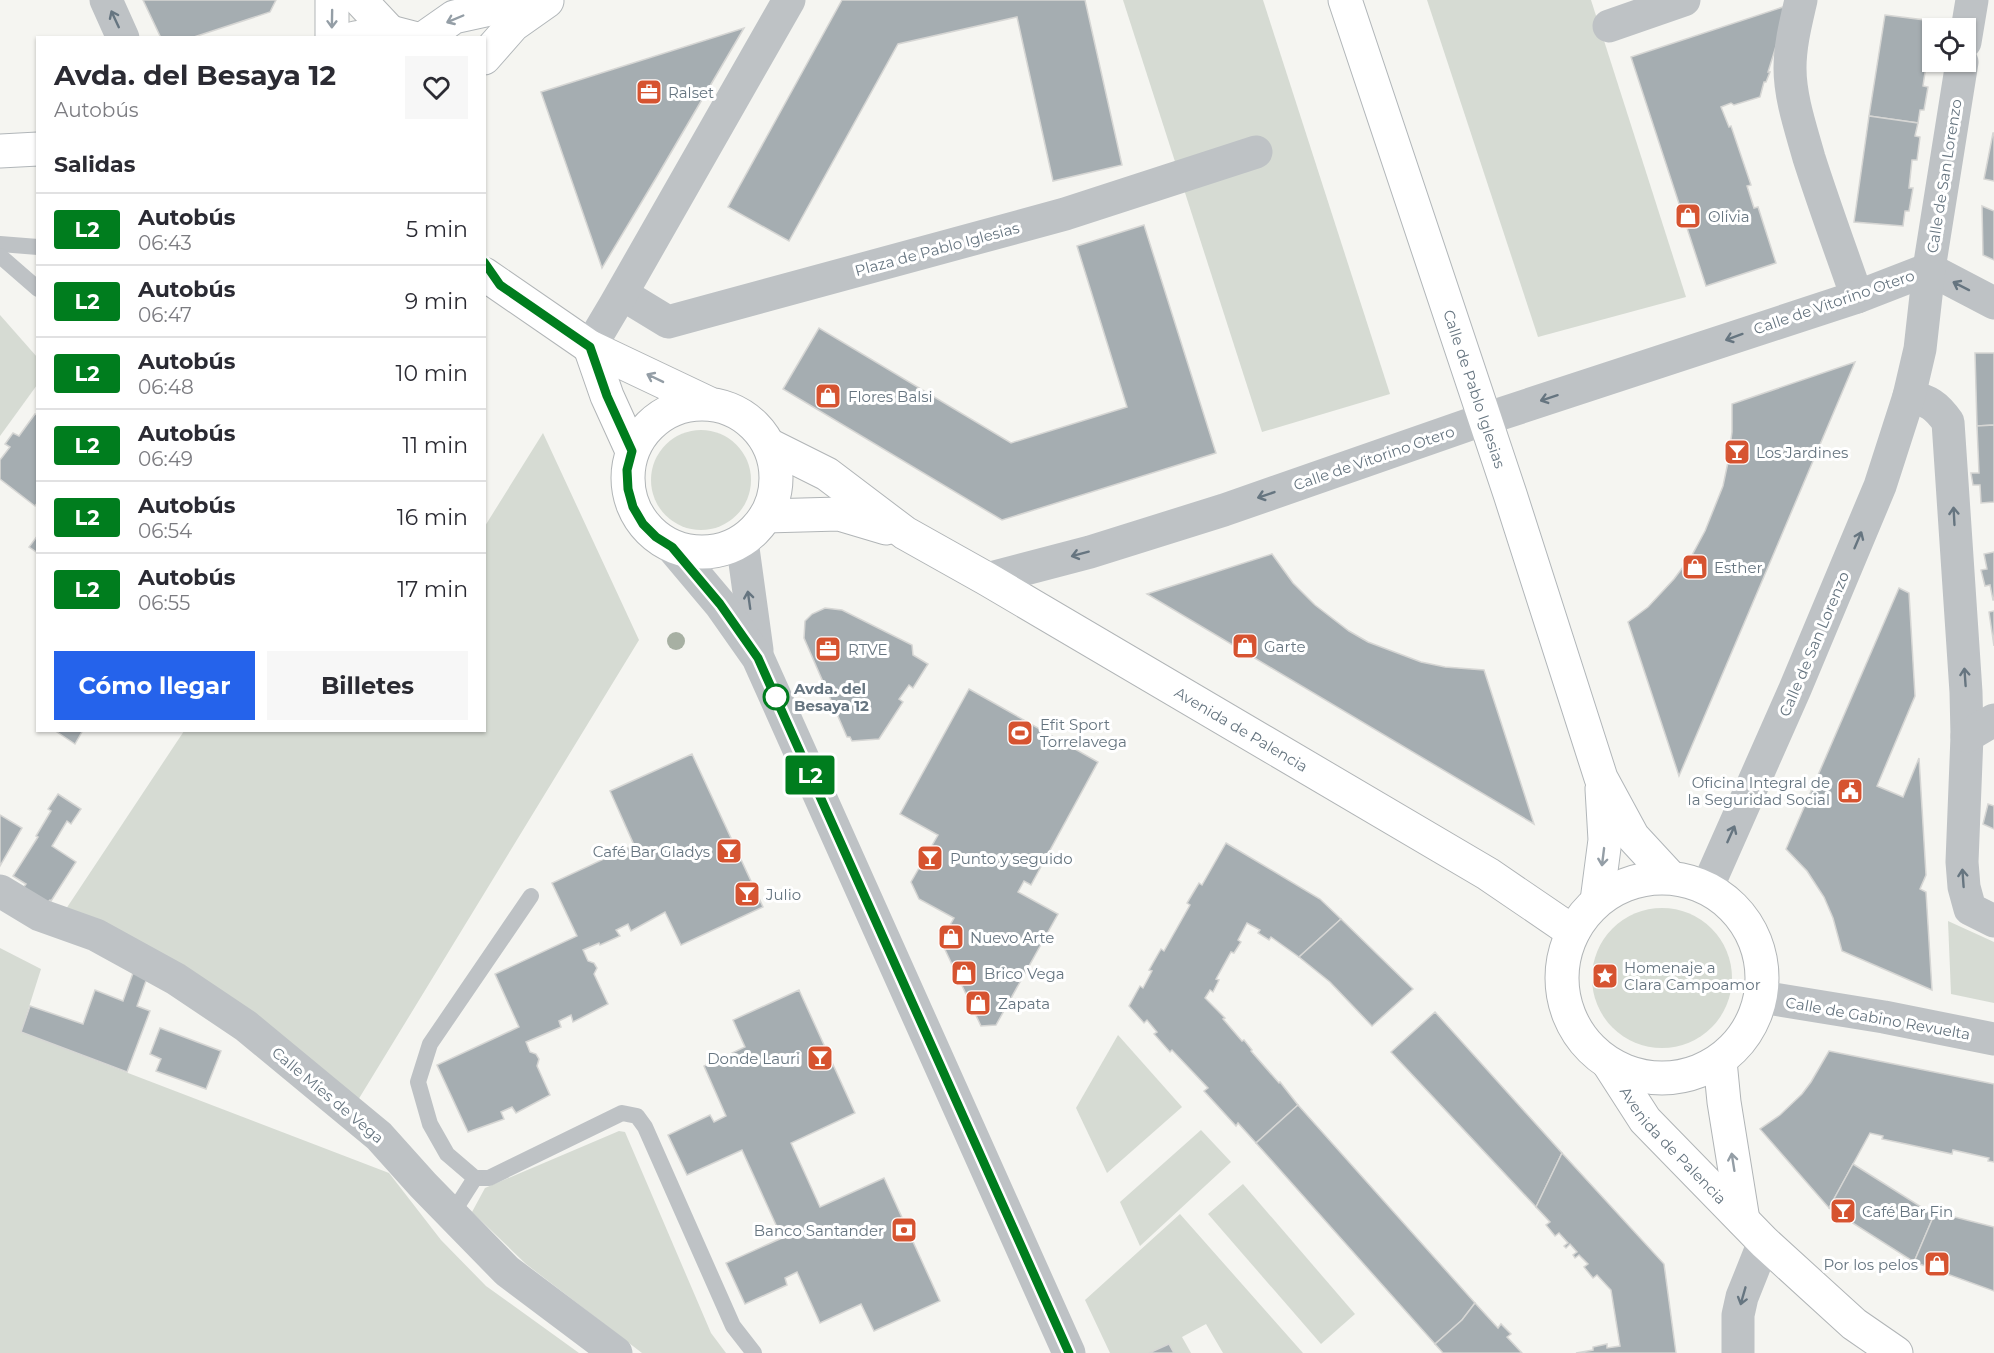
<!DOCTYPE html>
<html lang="es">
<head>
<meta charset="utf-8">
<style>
  body { margin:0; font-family:Montserrat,sans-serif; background:#f7f7f7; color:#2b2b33; height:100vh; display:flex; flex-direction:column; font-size:22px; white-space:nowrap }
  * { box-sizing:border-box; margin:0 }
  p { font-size:20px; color:#7c7c81 }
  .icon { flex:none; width:33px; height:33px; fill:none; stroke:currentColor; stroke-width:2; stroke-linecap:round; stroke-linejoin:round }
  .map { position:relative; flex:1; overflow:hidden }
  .details { position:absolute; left:36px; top:36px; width:450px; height:696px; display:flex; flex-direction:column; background:#fff; border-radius:0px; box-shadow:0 2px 4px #0004 }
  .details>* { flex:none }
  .badge { padding:0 12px; border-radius:4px; font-size:21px; line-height:39px }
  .tools { position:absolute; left:1922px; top:18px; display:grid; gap:12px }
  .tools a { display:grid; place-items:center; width:54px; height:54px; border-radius:0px; background:#fff; box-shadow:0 2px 4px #0004; font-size:30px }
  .map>.badge { position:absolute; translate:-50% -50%; box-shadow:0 0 0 3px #fff }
  h2 { padding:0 18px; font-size:22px; line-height:54px }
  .round { display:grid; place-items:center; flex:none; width:63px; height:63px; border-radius:0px; background:#f7f7f7 }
  .headline { display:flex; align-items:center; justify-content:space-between; height:102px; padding:0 18px }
  h1 { font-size:28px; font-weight:700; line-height:45px }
  .button { display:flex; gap:12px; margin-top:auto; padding:12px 18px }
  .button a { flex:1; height:69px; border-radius:0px; background:#2563eb; color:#fff; font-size:24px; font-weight:700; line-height:69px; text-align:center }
  .button a+a { background:#f7f7f7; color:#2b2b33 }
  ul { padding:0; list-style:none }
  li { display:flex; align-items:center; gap:18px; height:72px; padding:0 18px; border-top:2px solid #e1e1e2 }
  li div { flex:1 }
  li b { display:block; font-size:22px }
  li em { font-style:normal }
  li .badge { min-width:66px; font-weight:700; text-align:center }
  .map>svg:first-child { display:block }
</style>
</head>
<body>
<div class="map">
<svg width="1994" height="1353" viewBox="0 0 1994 1353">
  <rect width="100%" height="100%" fill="#f5f5f1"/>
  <g fill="#d6dbd3">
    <path d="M1123,0H1263L1390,394L1262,432Z"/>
    <path d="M1427,0H1591L1686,297L1538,337Z"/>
    <path d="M0,315L37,357V385L0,436Z"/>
    <circle cx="701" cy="480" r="50"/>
    <path d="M543,433L639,640L355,1105L66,909L184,731L484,730L485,526Z"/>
    <circle cx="1662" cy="978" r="70"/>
    <path d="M1948,921L1994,942V1003L1951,994Z"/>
    <path d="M0,948L41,969L21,1032L389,1173L441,1240L486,1286L579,1353H0Z"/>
    <path d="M1118,1035L1182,1107L1107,1173L1076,1108Z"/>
    <path d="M1201,1130L1231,1162L1140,1246L1120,1202Z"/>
    <path d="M619,1131L625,1132L711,1333L726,1353H642L526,1264L472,1212L485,1188Z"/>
    <path d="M1243,1184L1355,1314L1321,1344L1208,1214Z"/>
    <path d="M1180,1214L1303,1353H1223L1206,1324L1182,1337L1191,1353H1174L1169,1344L1149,1353H1110L1085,1300Z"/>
  </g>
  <g fill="#a5adb1" stroke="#d6d6d4" stroke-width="1.5">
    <path d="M143,0H276L270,12L191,38H161Z"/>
    <path d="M842,0H1085L1122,165L1053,181L1017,17L898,44L789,241L728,207Z"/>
    <path d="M1783,7L1785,17L1768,72H1770L1766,82H1764L1760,97L1734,105L1731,103L1721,107L1729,127L1731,126L1751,185L1747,186L1754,208L1758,207L1776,263L1706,286L1631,57Z"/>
    <path d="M1885,15L1933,21L1930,35L1932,36V60L1927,59L1923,86L1928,87L1924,110H1920L1918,123L1869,116Z"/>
    <path d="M744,28L656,178L602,268L541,92Z"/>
    <path d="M1869,116L1918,123L1915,136L1920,137L1917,160H1912L1909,188H1913L1909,211H1905L1903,226L1854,222Z"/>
    <path d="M1993,133H1994V181L1984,179Z"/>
    <path d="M1982,206L1994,211V260L1983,255Z"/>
    <path d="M1144,225L1216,453L1002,520L783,389L819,328L1011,443L1127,407L1077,246Z"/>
    <path d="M1975,353H1994V425L1977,426Z"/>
    <path d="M1855,362L1774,553L1679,776L1628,622L1648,607L1674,579L1692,555L1705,531L1723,486L1728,462L1732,432V404Z"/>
    <path d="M35,414L38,415V502L35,506L0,479V460L10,447L5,444L13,433L19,436Z"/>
    <path d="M1994,425V502L1981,503L1980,485H1973L1971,473H1979L1977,426Z"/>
    <path d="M38,535V553L29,547Z"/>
    <path d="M1994,552V600H1993L1990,585L1985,586L1981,570L1987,569L1984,554Z"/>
    <path d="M1272,554L1293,583L1315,605L1349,631L1368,642L1421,662L1445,667L1484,670L1534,824L1147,594Z"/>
    <path d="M1899,588L1909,593L1915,696L1877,786L1903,797L1919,758L1926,875L1920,889L1926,892L1932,990L1842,951L1833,918L1824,897L1807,871L1786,849Z"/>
    <path d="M825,608L842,610L912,645L913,655L928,664L913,688L909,685L899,699L903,702L879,739L852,741L850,737H847L804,638L805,621L812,614Z"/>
    <path d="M1994,611V646L1989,612Z"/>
    <path d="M969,689L1098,762L1031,885L1024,881L1018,892L1058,914L996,1025L981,1026L941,941L954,918L919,899L911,882L938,835L900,814Z"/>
    <path d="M54,730H83L75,744Z"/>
    <path d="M692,754L763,907L681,945L665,912L631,931L628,924L616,930L620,936L600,945L599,943L583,950L588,961L594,963L597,968L594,974L608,1004L573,1022L571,1015L559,1021L561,1027L526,1042L530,1052L536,1054L539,1059L537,1066L550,1095L516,1113L512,1107L501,1112L504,1119L468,1132L437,1065L519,1027L495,974L577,936L552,883L634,845L610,791Z"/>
    <path d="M58,794L81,809L71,824L67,821L52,846L76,862L51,901L50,900L42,908L19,894L26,884L13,876L38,837L36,836L51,811L48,809Z"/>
    <path d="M1988,804L1994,806V829L1983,824Z"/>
    <path d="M0,815L22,828L0,866Z"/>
    <path d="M1226,843L1320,899L1341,919L1299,957L1271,937L1269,940L1258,933L1260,930L1247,923L1238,940L1241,942L1234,953L1231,952L1216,979L1219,980L1213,992L1210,990L1205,998L1225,1018L1223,1019L1242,1041L1244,1040L1252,1050L1251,1051L1279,1083L1280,1082L1298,1105L1256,1143L1238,1123L1236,1126L1204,1091L1208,1088L1172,1050L1170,1052L1154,1034L1157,1032L1147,1020L1144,1023L1129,1006L1140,986L1143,988L1152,971L1149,970L1161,949L1164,951L1190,905L1187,903L1199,883L1202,885Z"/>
    <path d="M1341,919L1413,989L1372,1026L1330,982L1299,957Z"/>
    <path d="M133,973L147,978L137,1006L150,1011L127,1072L21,1032L30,1006L83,1024L95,990L123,1001Z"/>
    <path d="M799,990L855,1113L791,1143L806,1176L820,1207L884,1178L940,1301L874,1331L861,1304L820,1323L797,1272L785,1278L787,1285L745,1304L726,1263L782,1238L742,1150L687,1175L668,1135L710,1115L714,1122L726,1116L704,1066L745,1047L733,1020Z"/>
    <path d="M1435,1012L1562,1153L1536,1207L1391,1052Z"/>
    <path d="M160,1028L221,1051L206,1089L156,1071L161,1059L150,1054Z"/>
    <path d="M1829,1051L1994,1084V1162L1988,1161L1989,1158L1953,1150L1952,1154L1906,1144L1882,1139L1883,1136L1870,1133L1829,1208L1760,1129L1780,1115L1802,1094L1811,1082Z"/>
    <path d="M1298,1105L1475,1303L1462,1320L1435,1344L1256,1143Z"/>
    <path d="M1562,1153L1664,1264L1676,1353H1576L1593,1350V1347L1607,1344V1348L1620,1346L1611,1290L1597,1275L1593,1278L1584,1267L1588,1264L1579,1255L1575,1258L1573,1255L1577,1252L1570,1244L1566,1248L1564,1246L1568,1243L1559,1233L1555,1236L1546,1225L1550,1222L1536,1207Z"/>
    <path d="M1853,1164L1934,1215L1914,1262L1829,1208Z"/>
    <path d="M1939,1213L1994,1227V1291L1914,1262L1934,1215Z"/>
    <path d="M1475,1303L1498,1328L1501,1324L1511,1334L1507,1337L1522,1353H1443L1435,1344L1462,1320Z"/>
    <path d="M1169,1344L1174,1353H1149Z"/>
  </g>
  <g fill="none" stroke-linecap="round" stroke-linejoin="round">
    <g stroke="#b1b6b9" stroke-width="35">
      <g id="secondary">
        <path id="s1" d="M1345,0L1510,494L1601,778L1633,837L1670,877"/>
        <path d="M424,38L454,17L531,0"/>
        <path d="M484,58L513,25L547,1"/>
        <path d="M0,151L38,149"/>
        <path d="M1597,901L1605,840L1602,789"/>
      </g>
    </g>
    <g stroke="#b1b5b7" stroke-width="35">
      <g id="highway">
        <path d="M332,0V38"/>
        <path d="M360,0L390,32"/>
        <path d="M355,38L390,32L413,38"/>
        <path d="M484,274L590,347L708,403"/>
        <path d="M590,347L607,396L632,451"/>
        <circle cx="702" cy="478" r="74"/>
        <path id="s2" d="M769,445L827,474L905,533L987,579L1488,874L1573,932"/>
        <path d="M766,516L839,514L886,528"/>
        <circle cx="1662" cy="978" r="100"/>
        <path d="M1720,1061L1724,1102L1743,1220"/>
        <path id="s3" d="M1609,1064L1645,1120L1764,1242L1854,1324L1896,1353"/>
      </g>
    </g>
    <g stroke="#bec2c5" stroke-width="16">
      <path d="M0,244L38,247"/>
      <path d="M0,256L38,289"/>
      <path d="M531,896L430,1044L418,1082L430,1124L447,1154L475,1178H489L622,1113L637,1116L645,1127L733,1326L754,1353"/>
      <path d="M452,1214L475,1178"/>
    </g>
    <g stroke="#bec2c5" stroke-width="33">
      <path d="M106,0L123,38"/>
      <path d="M1801,0C1796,22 1790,45 1790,68C1790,98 1801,129 1809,158C1824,205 1841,251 1857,297"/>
      <path d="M1609,26L1684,0"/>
      <path d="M1965,42L1972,0"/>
      <path d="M622,294L668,322L1065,214L1256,152"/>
      <path d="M590,347L615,305L789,0"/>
      <path d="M1909,396C1929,401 1936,405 1948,422L1966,692L1967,736L1962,862L1964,887L1970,909L1994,921"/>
      <path d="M742,541L757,650"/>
      <path d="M672,547L720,604L758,658L1069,1353"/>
      <path d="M987,579L1090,552L1224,510L1485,419L1857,297L1929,269L1994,303"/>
      <path d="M1967,736L1994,720"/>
      <path d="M1707,888L1795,689L1880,486L1909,396L1920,349L1929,269L1962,62"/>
      <path d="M0,891L40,915L96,935L176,979L246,1026L379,1136L423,1185L507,1271L616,1353"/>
      <path d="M1761,997L1884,1017L1994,1039"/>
      <path d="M1738,1353V1315L1742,1297L1764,1242"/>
    </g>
    <use href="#secondary" stroke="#fff" stroke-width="33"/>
    <use href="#highway" stroke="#fff" stroke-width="33"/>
  </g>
  <circle fill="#a7b0a3" cx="676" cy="641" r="9"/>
  <defs><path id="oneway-shaft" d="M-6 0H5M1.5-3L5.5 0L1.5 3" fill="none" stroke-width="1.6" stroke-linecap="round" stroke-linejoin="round" transform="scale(1.5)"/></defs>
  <g stroke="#667580">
    <use href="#oneway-shaft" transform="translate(115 19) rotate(-115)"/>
    <use href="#oneway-shaft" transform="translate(1961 286) rotate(-153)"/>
    <use href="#oneway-shaft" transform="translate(1734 337) rotate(160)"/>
    <use href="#oneway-shaft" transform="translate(1549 398) rotate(162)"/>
    <use href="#oneway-shaft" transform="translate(1266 495) rotate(161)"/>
    <use href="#oneway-shaft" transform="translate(1954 516) rotate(-93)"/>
    <use href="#oneway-shaft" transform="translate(1858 540) rotate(-67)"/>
    <use href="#oneway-shaft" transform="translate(1080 554) rotate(165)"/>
    <use href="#oneway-shaft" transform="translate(749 600) rotate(-98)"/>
    <use href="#oneway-shaft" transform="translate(1965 677) rotate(-94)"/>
    <use href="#oneway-shaft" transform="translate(1731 834) rotate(-66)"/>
    <use href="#oneway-shaft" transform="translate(1963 878) rotate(-94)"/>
    <use href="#oneway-shaft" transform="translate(1743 1296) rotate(106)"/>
  </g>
  <g stroke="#949ea6">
    <use href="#oneway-shaft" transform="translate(332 19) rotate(91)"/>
    <use href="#oneway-shaft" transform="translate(455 19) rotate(157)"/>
    <use href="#oneway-shaft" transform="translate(655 378) rotate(-154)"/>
    <use href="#oneway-shaft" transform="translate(1603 857) rotate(97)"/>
    <use href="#oneway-shaft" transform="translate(1733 1162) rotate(-99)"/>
  </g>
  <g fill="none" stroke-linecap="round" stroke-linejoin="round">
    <g stroke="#fff" stroke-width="14">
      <path id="line" d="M484,262L500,285L590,347L607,396L632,451L627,470L628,489L633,507L643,524L656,537L672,547L720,604L758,658L1069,1353"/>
    </g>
    <use href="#line" stroke="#007d1e" stroke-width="9"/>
  </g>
  <defs>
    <g id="office-square" transform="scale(1.35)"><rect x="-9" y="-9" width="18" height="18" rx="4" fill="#d65330" stroke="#fff"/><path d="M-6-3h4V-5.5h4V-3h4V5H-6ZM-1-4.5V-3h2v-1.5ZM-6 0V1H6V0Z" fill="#fff"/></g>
    <g id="shop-square" transform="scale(1.35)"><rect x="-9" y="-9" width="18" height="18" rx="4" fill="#d65330" stroke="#fff"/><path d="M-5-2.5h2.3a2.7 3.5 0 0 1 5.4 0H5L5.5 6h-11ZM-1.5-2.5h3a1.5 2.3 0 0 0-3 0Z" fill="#fff"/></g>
    <g id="bar-square" transform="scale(1.35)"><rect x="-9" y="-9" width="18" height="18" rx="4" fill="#d65330" stroke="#fff"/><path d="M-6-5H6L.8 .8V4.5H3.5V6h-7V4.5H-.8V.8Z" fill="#fff"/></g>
    <g id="stadium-square" transform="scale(1.35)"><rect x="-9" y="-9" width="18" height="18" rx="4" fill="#d65330" stroke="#fff"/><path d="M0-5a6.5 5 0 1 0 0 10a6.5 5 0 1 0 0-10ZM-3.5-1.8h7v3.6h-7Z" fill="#fff"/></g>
    <g id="civic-square" transform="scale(1.35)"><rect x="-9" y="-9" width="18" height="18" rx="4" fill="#d65330" stroke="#fff"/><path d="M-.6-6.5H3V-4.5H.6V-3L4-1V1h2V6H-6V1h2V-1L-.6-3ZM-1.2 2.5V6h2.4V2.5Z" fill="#fff"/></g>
    <g id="sight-square" transform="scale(1.35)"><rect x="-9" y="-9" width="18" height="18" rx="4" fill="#d65330" stroke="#fff"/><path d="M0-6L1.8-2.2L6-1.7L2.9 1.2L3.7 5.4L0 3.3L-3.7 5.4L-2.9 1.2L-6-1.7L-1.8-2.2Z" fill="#fff"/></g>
    <g id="bank-square" transform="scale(1.35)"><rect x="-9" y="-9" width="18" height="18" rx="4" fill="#d65330" stroke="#fff"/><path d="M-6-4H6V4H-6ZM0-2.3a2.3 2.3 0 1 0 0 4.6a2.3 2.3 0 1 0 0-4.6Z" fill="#fff"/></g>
  </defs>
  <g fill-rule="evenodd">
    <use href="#office-square" x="649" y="92"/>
    <use href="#shop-square" x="1688" y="216"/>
    <use href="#shop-square" x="828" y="396"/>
    <use href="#bar-square" x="1737" y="452"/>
    <use href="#shop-square" x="1695" y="567"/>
    <use href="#shop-square" x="1245" y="646"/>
    <use href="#office-square" x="828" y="649"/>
    <use href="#stadium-square" x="1020" y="733"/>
    <use href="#civic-square" x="1850" y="791"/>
    <use href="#bar-square" x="729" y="851"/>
    <use href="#bar-square" x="930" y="858"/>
    <use href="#bar-square" x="747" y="894"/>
    <use href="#shop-square" x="951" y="937"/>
    <use href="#shop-square" x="964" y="973"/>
    <use href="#sight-square" x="1605" y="976"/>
    <use href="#shop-square" x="978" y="1003"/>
    <use href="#bar-square" x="820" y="1058"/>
    <use href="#bar-square" x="1843" y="1211"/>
    <use href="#bank-square" x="904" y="1230"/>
    <use href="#shop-square" x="1937" y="1264"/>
  </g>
  <circle fill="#fff" stroke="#007d1e" stroke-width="3" cx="776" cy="697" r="12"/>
  <g text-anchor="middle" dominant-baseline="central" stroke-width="6" stroke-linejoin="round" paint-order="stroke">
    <g font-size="15" fill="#667580" stroke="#fff" text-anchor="start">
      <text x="668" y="92">Ralset</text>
      <text x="1708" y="216">Olivia</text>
      <text x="848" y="396">Flores Balsi</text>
      <text x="1756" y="452">Los Jardines</text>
      <text x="1714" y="567">Esther</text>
      <text x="1264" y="646">Garte</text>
      <text x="848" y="649">RTVE</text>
      <text x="1040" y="724">Efit Sport<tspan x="1040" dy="17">Torrelavega</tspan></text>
      <text x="1830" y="782" text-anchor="end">Oficina Integral de<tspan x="1830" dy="17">la Seguridad Social</tspan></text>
      <text x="710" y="851" text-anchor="end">Café Bar Gladys</text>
      <text x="950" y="858">Punto y seguido</text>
      <text x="766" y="894">Julio</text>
      <text x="970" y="937">Nuevo Arte</text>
      <text x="1624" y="967">Homenaje a<tspan x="1624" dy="17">Clara Campoamor</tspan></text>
      <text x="984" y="973">Brico Vega</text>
      <text x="998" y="1003">Zapata</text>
      <text x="800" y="1058" text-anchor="end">Donde Lauri</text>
      <text x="1862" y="1211">Café Bar Fin</text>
      <text x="884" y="1230" text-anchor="end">Banco Santander</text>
      <text x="1918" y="1264" text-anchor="end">Por los pelos</text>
    </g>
    <g font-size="15" fill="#667580" stroke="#fff">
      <text transform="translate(1944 176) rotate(-81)">Calle de San Lorenzo</text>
      <text transform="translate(937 249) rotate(-15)">Plaza de Pablo Iglesias</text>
      <text transform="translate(1834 302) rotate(-19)">Calle de Vitorino Otero</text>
      <text stroke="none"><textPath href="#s1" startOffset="410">Calle de Pablo Iglesias</textPath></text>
      <text transform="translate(1374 458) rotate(-19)">Calle de Vitorino Otero</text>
      <text transform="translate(1814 644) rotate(-67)">Calle de San Lorenzo</text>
      <text stroke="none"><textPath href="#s2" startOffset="552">Avenida de Palencia</textPath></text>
      <text transform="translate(1878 1018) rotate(10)">Calle de Gabino Revuelta</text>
      <text transform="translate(328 1095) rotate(40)">Calle Mies de Vega</text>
      <text stroke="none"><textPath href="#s3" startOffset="104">Avenida de Palencia</textPath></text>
    </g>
    <g font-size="15" font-weight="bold" fill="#667580" stroke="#fff" text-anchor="start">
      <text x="794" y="688">Avda. del<tspan x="794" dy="17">Besaya 12</tspan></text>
    </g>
  </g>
</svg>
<div class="tools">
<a><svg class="icon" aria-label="locate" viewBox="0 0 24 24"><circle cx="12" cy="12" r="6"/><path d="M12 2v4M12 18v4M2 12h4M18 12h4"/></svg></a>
</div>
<b class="badge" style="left:810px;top:775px;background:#007d1e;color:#fff">L2</b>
<section class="details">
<div class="headline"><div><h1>Avda. del Besaya 12</h1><p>Autobús</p></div><a class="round"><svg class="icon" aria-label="heart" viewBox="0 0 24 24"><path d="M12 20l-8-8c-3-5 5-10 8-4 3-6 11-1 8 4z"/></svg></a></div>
<h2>Salidas</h2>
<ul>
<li><span class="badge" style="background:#007d1e;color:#fff">L2</span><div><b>Autobús</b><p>06:43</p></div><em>5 min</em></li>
<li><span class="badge" style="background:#007d1e;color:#fff">L2</span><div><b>Autobús</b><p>06:47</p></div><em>9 min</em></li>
<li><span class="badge" style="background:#007d1e;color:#fff">L2</span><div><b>Autobús</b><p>06:48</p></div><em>10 min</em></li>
<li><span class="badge" style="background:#007d1e;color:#fff">L2</span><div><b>Autobús</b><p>06:49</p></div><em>11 min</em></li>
<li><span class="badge" style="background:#007d1e;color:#fff">L2</span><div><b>Autobús</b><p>06:54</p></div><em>16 min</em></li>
<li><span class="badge" style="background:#007d1e;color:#fff">L2</span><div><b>Autobús</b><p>06:55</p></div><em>17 min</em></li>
</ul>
<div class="button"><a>Cómo llegar</a><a>Billetes</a></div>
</section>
</div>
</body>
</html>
